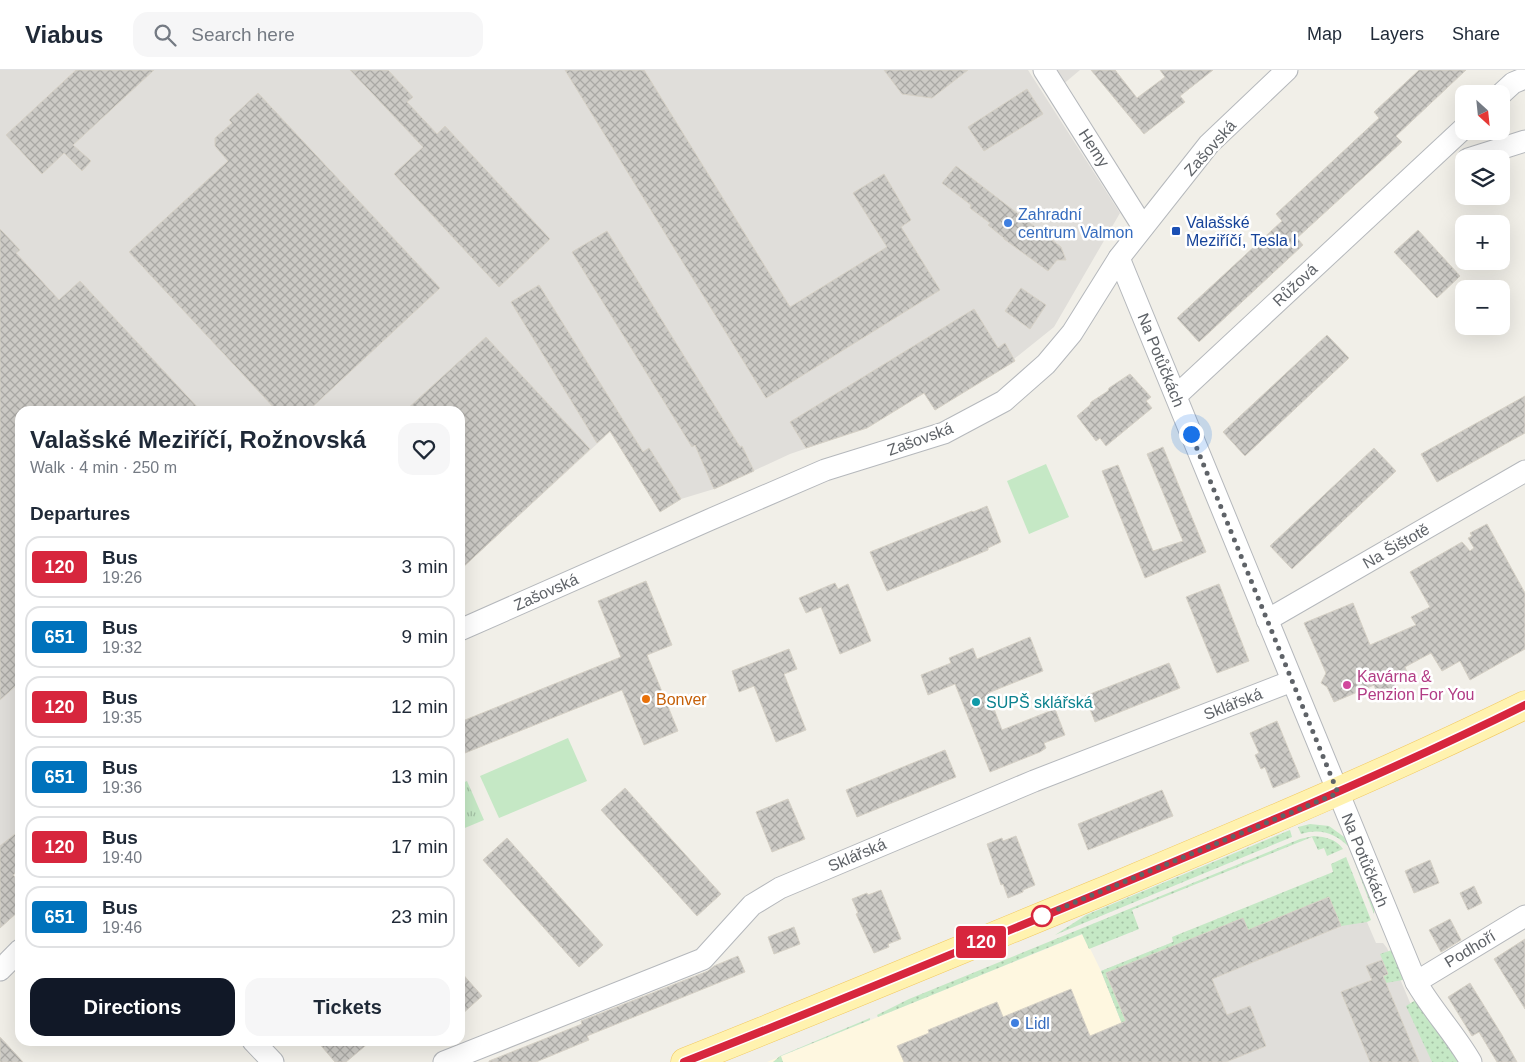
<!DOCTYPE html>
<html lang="en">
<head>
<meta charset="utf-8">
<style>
  body { margin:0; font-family:Helvetica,sans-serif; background:#f6f6f7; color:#1f2937; height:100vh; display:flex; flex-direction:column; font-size:19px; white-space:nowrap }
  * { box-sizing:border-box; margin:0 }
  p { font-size:16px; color:#747a83 }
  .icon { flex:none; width:28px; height:28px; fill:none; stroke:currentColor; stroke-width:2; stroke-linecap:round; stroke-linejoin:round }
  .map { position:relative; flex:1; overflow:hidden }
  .details { position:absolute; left:15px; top:336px; width:450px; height:640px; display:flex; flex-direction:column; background:#fff; border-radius:15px; box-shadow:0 5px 20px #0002 }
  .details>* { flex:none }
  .badge { padding:0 10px; border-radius:4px; font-size:18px; line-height:32px }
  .needle { width:32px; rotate:153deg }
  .controls { position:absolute; left:1455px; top:15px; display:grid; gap:10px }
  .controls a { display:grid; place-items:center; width:55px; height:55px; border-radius:10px; background:#fff; box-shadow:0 5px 20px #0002; font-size:25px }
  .you { position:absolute; width:25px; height:25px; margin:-12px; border:4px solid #fff; border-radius:50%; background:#1a73e8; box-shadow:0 0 0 8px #1a73e833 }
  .map>.badge { position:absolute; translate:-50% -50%; box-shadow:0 0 0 2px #fff }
  h2 { padding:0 15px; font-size:19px; line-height:45px }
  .round { display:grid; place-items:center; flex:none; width:52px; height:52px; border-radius:15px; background:#f6f6f7 }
  .headline { display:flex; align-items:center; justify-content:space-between; height:85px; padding:0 15px }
  h1 { font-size:24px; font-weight:800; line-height:38px }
  .action { display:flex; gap:10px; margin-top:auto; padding:10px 15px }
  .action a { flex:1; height:58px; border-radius:15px; background:#111827; color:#fff; font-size:20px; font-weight:800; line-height:58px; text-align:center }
  .action a+a { background:#f6f6f7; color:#1f2937 }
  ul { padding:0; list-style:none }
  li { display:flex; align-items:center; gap:15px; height:62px; margin:0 10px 8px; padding:0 5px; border:2px solid #e0e1e3; border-radius:15px }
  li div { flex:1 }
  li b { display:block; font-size:19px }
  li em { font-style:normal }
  li .badge { min-width:55px; font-weight:700; text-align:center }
  header { display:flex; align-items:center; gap:30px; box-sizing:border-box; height:70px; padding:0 25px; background:#fff; border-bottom:1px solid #e0e1e3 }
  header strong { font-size:24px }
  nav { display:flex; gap:28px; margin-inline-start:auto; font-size:18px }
  .search { width:350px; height:45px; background:#f6f6f7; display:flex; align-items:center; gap:12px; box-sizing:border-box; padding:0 18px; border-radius:15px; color:#747a83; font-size:19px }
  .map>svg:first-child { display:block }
</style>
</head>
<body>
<header>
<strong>Viabus</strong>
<div class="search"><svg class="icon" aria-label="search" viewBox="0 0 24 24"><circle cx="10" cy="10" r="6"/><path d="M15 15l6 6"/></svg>Search here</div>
<nav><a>Map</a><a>Layers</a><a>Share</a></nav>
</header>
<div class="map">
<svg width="1525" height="992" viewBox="0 0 1525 992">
  <defs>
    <pattern id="grass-dots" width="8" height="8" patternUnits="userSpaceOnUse" patternTransform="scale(1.25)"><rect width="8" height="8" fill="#c5e8c5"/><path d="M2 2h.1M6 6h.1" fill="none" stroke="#a3c0a4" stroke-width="1.8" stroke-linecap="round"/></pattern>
    <pattern id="park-tufts" width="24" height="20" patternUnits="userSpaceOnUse" patternTransform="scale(1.25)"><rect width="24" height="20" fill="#c5e8c5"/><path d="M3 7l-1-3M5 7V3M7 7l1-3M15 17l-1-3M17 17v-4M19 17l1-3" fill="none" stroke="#a3c0a4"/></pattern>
    <pattern id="building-cross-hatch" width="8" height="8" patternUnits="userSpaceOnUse" patternTransform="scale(1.25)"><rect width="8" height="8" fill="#cccac5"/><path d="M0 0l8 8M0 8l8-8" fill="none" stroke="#a9a8a4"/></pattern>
  </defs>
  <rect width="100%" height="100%" fill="#f1efe8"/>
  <path fill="#fef7e0" d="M1083,864L1101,901L1126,964L1098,992H767Z"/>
  <g fill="#e0deda">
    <path d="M0,0H1028L1120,143L1054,257L1014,289L935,340L924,323L866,358L790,384L714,419L681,429L660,442L610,362L460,500V341H20V799L13,805L20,812V840L0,858Z"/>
    <path d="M1051,0H1080L1061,16Z"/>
    <path d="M1303,820L1353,832L1367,852L1376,873H1383L1387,878L1435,992H1098L1126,964L1101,901Z"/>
  </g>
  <g fill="url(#grass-dots)">
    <path d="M1310,754L1329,756L1347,769L1375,837L1374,844L1349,777C1335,763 1320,758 1301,764L1298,757Z"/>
    <path d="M1290,760L1292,767L1055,865L1086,845Z"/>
    <path d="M1314,766C1326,767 1336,769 1343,779L1327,786L1324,778L1318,780L1312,767L1132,840L1139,859L1089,879L1082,864L878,947L877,945L909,929L1300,769Z"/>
    <path d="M1346,787L1371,850L1367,852L1341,856L1329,827L1248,861L1243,848L1106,904L1132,966L1098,992L1126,964L1101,901L1173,872L1172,867L1333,802L1331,794Z"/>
    <path d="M1392,880L1408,909L1386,913L1383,906L1388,903L1380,884Z"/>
    <path d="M1419,928L1460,992H1432L1406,936Z"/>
    <path d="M870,948V950L781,986L783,992H773L780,986Z"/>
  </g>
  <path fill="url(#park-tufts)" d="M467,711L484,750L460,760V714Z"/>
  <g fill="#c5e8c5">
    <path d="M1046,394L1069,447L1029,464L1007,411Z"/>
    <path d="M568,668L587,711L499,748L480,706Z"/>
  </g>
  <g fill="url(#building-cross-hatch)" stroke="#d6d1c6">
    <path d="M76,0H154L73,75L91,91L82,101L64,83L42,104L6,65Z"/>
    <path d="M350,0H388L413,27L407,32L437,64L445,56L550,169L499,217L394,104L423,77Z"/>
    <path d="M565,0H644L790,237L887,177L853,123L884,104L911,150L901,157L940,220L766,328Z"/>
    <path d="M884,0H968L932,28L902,24Z"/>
    <path d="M1091,0H1115L1137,28L1165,7L1160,0H1213L1180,26L1185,32L1144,64Z"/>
    <path d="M1419,0H1466L1396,66L1402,72L1297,168L1303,175L1199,272L1177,248L1282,151L1276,144L1379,48L1374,42Z"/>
    <path d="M1027,19L1043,44L984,81L968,57Z"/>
    <path d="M258,23L440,218L308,341H277L129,182L228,91L215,76V68L232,53L229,50Z"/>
    <path d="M956,96L1061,177L1066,190H1057L1048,201L1004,169V168L988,155L990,153L970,138L971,135L942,113Z"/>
    <path d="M0,159L20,180L16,183L59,230L80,211L201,341H20V612L0,630Z"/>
    <path d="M1418,160L1460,206L1437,228L1394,182Z"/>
    <path d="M607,161L740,377L742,376L754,401L714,419L695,375L692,377L572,182Z"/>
    <path d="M539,215L643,382L649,378L681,429L660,442L610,361L597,373L511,232Z"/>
    <path d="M1021,218L1046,235L1030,259L1005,241Z"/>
    <path d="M974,239L998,278L1005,273L1015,291L935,340L924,323L867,358L806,378L790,352Z"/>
    <path d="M1327,265L1349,288L1245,386L1223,362Z"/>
    <path d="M486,267L590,379L460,500V341H405Z"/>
    <path d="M1130,304L1151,327L1146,331L1152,338L1106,376L1100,368L1096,371L1077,346L1090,335L1091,332L1108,321L1109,318Z"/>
    <path d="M1525,326V363L1437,412L1421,384Z"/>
    <path d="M1163,377L1206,482L1145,508L1102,401L1118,395L1153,481L1183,471L1147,384Z"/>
    <path d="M1374,378L1396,401L1292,499L1270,476Z"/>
    <path d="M987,436L1001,472L988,478V480L887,521L870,482L972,441L973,442Z"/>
    <path d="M1487,454L1525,523V579L1470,610L1460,591L1442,601L1431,583L1405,597L1408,605L1393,612L1398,622L1380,630L1374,615L1334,632L1327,617L1321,613L1326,603L1304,553L1353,533L1370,575L1416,555L1411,547L1430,537L1410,502L1462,472L1470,481L1474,478L1468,468L1472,466L1470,463Z"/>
    <path d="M646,511L672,575L647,585L678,661L644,675L622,620L460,685V652L621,587L598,531Z"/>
    <path d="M835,513L838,519L848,514L871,571L840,584L821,537L806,543L799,528Z"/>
    <path d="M1219,514L1249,591L1217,603L1186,527Z"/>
    <path d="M1030,567L1043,601L988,623L1002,660L1055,639L1065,665L1044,673L1046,678L1040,682L990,702L955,614L928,625L921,605L951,593L949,588L973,578L977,589Z"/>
    <path d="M789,579L797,599L784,604L806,660L776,672L754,616L739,622L732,601Z"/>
    <path d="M1169,593L1180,618L1095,652L1085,626Z"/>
    <path d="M1277,651L1300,707L1273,718L1265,697L1261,699L1255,685L1259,683L1250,663Z"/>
    <path d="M945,680L956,707L857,747L846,720Z"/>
    <path d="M625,718L721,824L697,846L601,740Z"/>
    <path d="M1162,720L1173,746L1088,780L1078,754Z"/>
    <path d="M788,729L805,769L772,782L756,742Z"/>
    <path d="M20,760V799L13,805L20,812V840L0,858V776Z"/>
    <path d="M1016,766L1035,815L1023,820V822L1008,828L1003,814L1001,815L987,774L1002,768L1003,771Z"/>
    <path d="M507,768L603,875L579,897L483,790Z"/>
    <path d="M1430,790L1439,813L1414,823L1405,801Z"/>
    <path d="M1474,816L1482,833L1468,840L1460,823Z"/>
    <path d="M881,820L901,869L888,874L889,877L874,883L856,844L858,843L852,829L867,823L868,825Z"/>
    <path d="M1329,827L1341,856L1212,909L1227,945L1250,936L1266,976L1226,992H904L897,976L929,963L928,960L997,932L1003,947L1071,919L1090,966L1126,951L1106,903L1243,848L1248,860Z"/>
    <path d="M1450,849L1461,870L1441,882L1429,860Z"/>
    <path d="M794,857L800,874L774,884L768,867Z"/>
    <path d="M1525,869V939L1494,889Z"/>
    <path d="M738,886L745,902L587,966L589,970L536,992H489V991L582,954L581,951L708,901L714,896Z"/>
    <path d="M1382,890L1388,904L1383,906L1419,992H1370L1341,922L1372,910L1366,896Z"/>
    <path d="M460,901L482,926L460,946Z"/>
    <path d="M1470,913L1502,965L1517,992H1497L1479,962L1472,966L1448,927Z"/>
    <path d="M0,967L23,992H0Z"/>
    <path d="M317,971H371L346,992H335Z"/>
  </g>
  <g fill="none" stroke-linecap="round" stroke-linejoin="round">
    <g stroke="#b5b8bc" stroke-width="23">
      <g id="minor">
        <path d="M1044,0L1143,157"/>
        <path d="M1501,24L1513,13L1525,8"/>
        <path d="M1468,89L1525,71"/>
        <path d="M1119,188L1416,912C1432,940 1455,964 1471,992"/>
        <path d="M1176,326L1464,58"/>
        <path d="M1267,550L1525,401"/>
        <path d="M460,560L709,450L825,400L944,363L1004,331L1046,294L1072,263L1119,188L1209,74L1287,0"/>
        <path d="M0,900L20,880"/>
        <path d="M1416,912L1525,846"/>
        <path d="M253,971L273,992"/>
        <path d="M444,992L703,889L752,835L780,818L1034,711L1292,611"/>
      </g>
    </g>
    <g stroke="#f2c960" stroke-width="29">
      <path id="primary" d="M685,992C824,937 962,879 1101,822C1244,762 1386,703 1525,635"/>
    </g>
    <use href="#minor" stroke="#fff" stroke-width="21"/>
    <use href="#primary" stroke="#fff2af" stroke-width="28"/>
  </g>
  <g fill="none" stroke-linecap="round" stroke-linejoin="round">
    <g stroke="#fff" stroke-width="11">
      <path id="line" d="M684,992C823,938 960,881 1097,824C1241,764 1385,704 1525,635"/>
    </g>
    <use href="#line" stroke="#d7263d" stroke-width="8"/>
    <path stroke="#5f6368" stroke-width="5" stroke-dasharray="0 9" d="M1042,846L1338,723L1191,364"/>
  </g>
  <g fill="#3f7fe0" stroke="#fff" stroke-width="2">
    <circle cx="1008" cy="153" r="5"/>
    <circle cx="1015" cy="953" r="5"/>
  </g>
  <rect fill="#1a4fb4" stroke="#fff" stroke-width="2" x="1171" y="156" width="10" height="10" rx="2.5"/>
  <circle fill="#d1479c" stroke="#fff" stroke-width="2" cx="1347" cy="615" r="5"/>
  <circle fill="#e8710a" stroke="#fff" stroke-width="2" cx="646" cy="629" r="5"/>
  <circle fill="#0f9aa8" stroke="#fff" stroke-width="2" cx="976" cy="632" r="5"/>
  <circle fill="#fff" stroke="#d7263d" stroke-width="2.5" cx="1042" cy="846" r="10"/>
  <g text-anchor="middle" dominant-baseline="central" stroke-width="5" stroke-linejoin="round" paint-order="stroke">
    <g font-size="16" fill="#5f6368" stroke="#fff">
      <text transform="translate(1094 78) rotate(57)">Hemy</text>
      <text transform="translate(1210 78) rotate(-48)">Zašovská</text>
      <text transform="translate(1295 215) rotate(-43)">Růžová</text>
      <text transform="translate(1161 290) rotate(68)">Na Potůčkách</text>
      <text transform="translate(920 369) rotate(-20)">Zašovská</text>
      <text transform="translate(1396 476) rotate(-30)">Na Šištotě</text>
      <text transform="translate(546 522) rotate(-24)">Zašovská</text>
      <text transform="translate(1233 634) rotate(-21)">Sklářská</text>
      <text transform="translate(857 785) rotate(-23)">Sklářská</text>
      <text transform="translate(1365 790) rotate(68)">Na Potůčkách</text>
      <text transform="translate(1470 879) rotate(-31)">Podhoří</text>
    </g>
    <g font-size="16" fill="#366cbe" stroke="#fff" text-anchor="start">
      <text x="1018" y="144">Zahradní<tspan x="1018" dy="18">centrum Valmon</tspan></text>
      <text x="1025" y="953">Lidl</text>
    </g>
    <g font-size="16" fill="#164399" stroke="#fff" text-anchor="start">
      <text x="1186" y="152">Valašské<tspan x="1186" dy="18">Meziříčí, Tesla I</tspan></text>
    </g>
    <g font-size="16" fill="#b23c85" stroke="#fff" text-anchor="start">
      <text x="1357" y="606">Kavárna &amp;<tspan x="1357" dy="18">Penzion For You</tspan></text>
    </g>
    <g font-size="16" fill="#c56008" stroke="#fff" text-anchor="start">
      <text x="656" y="629">Bonver</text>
    </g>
    <g font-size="16" fill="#0d838f" stroke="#fff" text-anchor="start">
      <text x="986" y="632">SUPŠ sklářská</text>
    </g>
  </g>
</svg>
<div class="controls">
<a><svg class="needle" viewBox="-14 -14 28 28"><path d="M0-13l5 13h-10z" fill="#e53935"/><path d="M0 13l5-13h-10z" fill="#747a83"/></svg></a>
<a><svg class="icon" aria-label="layers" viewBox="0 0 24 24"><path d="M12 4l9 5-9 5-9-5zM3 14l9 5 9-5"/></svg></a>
<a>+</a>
<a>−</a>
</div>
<div class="you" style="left:1191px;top:364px"></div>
<b class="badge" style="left:981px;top:872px;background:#d7263d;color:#fff">120</b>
<section class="details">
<div class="headline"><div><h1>Valašské Meziříčí, Rožnovská</h1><p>Walk · 4 min · 250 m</p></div><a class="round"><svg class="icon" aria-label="heart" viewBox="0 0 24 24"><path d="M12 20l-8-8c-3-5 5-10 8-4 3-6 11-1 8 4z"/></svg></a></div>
<h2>Departures</h2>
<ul>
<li><span class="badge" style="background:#d7263d;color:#fff">120</span><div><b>Bus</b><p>19:26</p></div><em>3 min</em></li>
<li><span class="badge" style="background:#0072bc;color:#fff">651</span><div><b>Bus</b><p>19:32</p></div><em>9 min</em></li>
<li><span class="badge" style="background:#d7263d;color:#fff">120</span><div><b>Bus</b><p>19:35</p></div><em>12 min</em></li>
<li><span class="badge" style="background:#0072bc;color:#fff">651</span><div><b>Bus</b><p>19:36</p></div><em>13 min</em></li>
<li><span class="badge" style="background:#d7263d;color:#fff">120</span><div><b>Bus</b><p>19:40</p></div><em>17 min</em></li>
<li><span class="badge" style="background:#0072bc;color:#fff">651</span><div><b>Bus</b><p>19:46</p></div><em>23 min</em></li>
</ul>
<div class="action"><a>Directions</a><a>Tickets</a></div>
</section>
</div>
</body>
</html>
